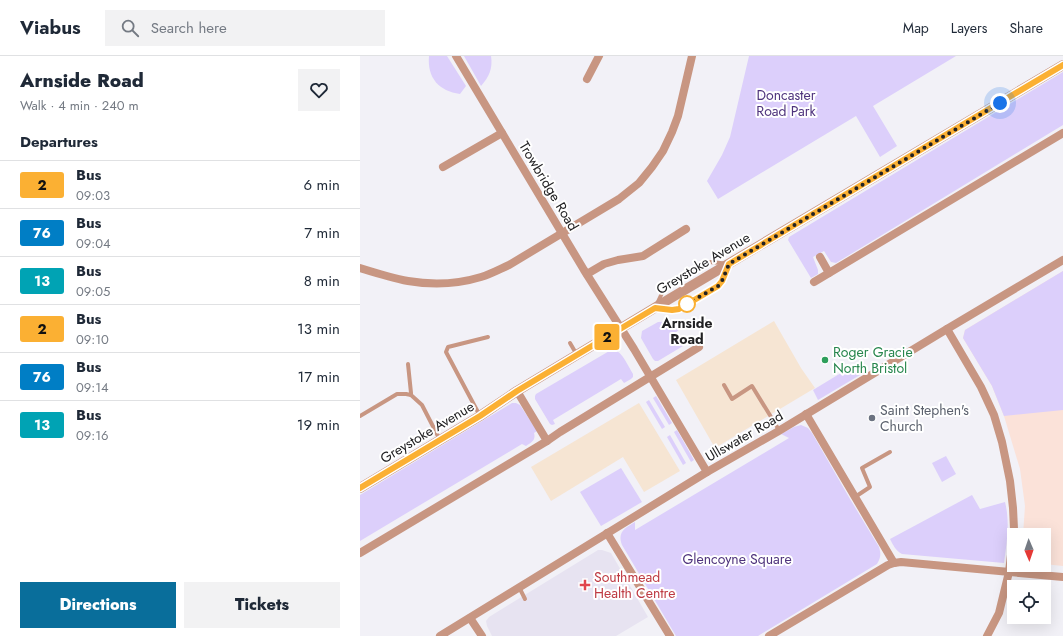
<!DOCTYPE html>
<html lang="en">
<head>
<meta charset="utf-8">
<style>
  body { margin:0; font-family:Jost,sans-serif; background:#f2f2f3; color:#1f2937; height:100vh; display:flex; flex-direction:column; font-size:15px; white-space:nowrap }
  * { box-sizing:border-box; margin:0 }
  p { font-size:13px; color:#747a83 }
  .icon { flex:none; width:22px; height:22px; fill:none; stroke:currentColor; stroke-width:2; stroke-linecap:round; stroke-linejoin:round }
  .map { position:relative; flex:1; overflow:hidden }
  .details { display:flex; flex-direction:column; background:#fff; width:360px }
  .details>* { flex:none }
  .badge { padding:0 8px; border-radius:3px; font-size:14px; line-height:26px }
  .needle { width:26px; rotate:178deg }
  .controls { position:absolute; left:647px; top:472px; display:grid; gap:8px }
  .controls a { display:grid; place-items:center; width:44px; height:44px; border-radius:0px; background:#fff; box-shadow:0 4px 16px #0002; font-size:20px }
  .you { position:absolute; width:20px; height:20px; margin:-10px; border:3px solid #fff; border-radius:50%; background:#1a73e8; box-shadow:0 0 0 6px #1a73e833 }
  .map>.badge { position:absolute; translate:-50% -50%; box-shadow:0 0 0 2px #fff }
  h2 { padding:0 20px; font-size:15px; line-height:36px }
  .round { display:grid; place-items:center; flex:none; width:42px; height:42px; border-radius:0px; background:#f2f2f3 }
  .overview { display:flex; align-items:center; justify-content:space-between; height:68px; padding:0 20px }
  h1 { font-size:19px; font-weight:800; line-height:30px }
  .button { display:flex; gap:8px; margin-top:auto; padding:8px 20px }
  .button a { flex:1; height:46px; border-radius:0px; background:#096e9b; color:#fff; font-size:16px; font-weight:800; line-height:46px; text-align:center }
  .button a+a { background:#f2f2f3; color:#1f2937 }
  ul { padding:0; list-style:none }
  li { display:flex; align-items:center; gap:12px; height:48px; padding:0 20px; border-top:1px solid #e0e1e3 }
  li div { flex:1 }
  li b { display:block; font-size:15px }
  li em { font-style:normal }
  li .badge { min-width:44px; font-weight:700; text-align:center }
  header { display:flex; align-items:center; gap:24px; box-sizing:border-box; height:56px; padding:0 20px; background:#fff; border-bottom:1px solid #e0e1e3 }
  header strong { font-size:19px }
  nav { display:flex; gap:22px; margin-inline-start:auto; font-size:14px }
  .search { width:280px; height:36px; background:#f2f2f3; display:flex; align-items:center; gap:10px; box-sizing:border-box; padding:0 14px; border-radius:0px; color:#747a83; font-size:15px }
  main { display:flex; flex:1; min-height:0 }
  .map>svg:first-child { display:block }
</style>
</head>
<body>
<header>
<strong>Viabus</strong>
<div class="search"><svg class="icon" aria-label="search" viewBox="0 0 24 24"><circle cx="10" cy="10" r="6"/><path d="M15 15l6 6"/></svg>Search here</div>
<nav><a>Map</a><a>Layers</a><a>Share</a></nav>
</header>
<main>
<section class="details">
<div class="overview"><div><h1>Arnside Road</h1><p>Walk · 4 min · 240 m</p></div><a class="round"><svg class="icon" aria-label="heart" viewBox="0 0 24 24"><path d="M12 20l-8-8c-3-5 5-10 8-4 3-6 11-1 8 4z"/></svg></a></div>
<h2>Departures</h2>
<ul>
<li><span class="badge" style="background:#fbb033;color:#111">2</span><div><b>Bus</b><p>09:03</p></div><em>6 min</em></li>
<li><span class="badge" style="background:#007ec5;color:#fff">76</span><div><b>Bus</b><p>09:04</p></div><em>7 min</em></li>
<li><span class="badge" style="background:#00a3b4;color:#fff">13</span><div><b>Bus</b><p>09:05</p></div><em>8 min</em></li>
<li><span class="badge" style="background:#fbb033;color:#111">2</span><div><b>Bus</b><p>09:10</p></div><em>13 min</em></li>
<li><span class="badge" style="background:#007ec5;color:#fff">76</span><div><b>Bus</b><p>09:14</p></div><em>17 min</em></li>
<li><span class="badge" style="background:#00a3b4;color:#fff">13</span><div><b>Bus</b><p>09:16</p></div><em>19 min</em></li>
</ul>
<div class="button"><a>Directions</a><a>Tickets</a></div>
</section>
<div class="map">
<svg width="703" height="580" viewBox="0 0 703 580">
  <rect width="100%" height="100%" fill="#f2f1f7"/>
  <g fill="#f6e5d3">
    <path d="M414,265L441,312L455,332L355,392L316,324Z"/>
    <path d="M279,347L320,415L284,436L263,401L191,445L171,411Z"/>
  </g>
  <path fill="#e7e3f1" d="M238,494H242L251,497L288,561L256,580H132L127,570L126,565L129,561Z"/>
  <path fill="#fbe2d9" d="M703,215V510L684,508V479H663L665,450L660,413L644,360L632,330L603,282L605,274Z"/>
  <g fill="#dccffb">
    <path d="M69,0H87L106,30L100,38C79,35 67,22 69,0Z"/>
    <path d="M104,0H131C133,12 129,21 121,30Z"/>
    <path d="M389,0H596L513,50L537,90L520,101L496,60L358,143L347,125L362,99L370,81Z"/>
    <path d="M703,16V69L476,207L471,206L464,195L453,201L458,214V218L451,222L428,184L429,181Z"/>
    <path d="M703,215V354L644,360L632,330L603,282L605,274Z"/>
    <path d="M316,265L321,272L315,277L323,290L298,305H295L293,303L281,282L282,275L298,266Z"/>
    <path d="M254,293C263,297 268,310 273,318V321L271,323L264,327L261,323L193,364L195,368L192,369L190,368L175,343V340L176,338L251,294Z"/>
    <path d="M499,306L505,316L458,344L453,334Z"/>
    <path d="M296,340L312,367L309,369L293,342Z"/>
    <path d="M289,344L305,371L302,373L286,346Z"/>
    <path d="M152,347H156L160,349L177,375L174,377C176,384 172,386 166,390L162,388L0,485V439Z"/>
    <path d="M441,369L448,372L452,377L490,443L519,491C521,498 521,501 517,508L398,580H316L262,489C257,476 265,472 275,466V474L429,382L421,378L434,371Z"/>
    <path d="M317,374L334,404L331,406L314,376Z"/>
    <path d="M310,379L326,407L323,409L307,381Z"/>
    <path d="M586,400L596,418L582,426L572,407Z"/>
    <path d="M261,412L282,446L241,470L220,436Z"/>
    <path d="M612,439L620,453L645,446C650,466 647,486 644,507L542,498C536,495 533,489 530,483Z"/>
  </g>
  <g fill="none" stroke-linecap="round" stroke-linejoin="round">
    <g stroke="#c89682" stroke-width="4">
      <path d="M351,206L369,208L362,225L358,230L319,253L312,254L295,252L303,235L306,230L345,207Z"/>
      <path d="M210,287L217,299"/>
      <path d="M48,308L51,337V339"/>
      <path d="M364,329L372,343L392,330L419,374"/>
      <path d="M0,360L37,338H46L51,339L62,349L80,384"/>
      <path d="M120,360L86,296L88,291L128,281"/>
      <path d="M495,441L510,431L502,412L530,396"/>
      <path d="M159,531L165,543"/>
    </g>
    <g stroke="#c89682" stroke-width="8">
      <path d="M96,0L224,214L274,293L347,416"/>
      <path d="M227,23L239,0"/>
      <path d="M83,111L142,77"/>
      <path d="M460,201L469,217"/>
      <path d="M0,212C16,217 32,222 48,225C71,229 98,228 121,221C131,218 140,213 149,209L259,143L279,127L292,111L303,95L312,76L318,60L332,0"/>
      <path d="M227,218L244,208L258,204L283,200L326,173"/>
      <path d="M454,226L703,77"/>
      <path d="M587,273L621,331L634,359L642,386L650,425L653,452L654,473L649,516L639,557L627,580"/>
      <path d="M157,335L187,385"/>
      <path d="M247,477L310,580"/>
      <path d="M0,497L187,385L200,376L339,291"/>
      <path d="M534,507L541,506L703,521"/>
      <path d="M110,562L122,580"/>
      <path d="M80,580L347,416L417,376L587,273L703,204"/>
      <path d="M409,580L528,509L534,507L446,358"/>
    </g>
    <path stroke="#c89682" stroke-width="10" d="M0,432L120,360L157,335L311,242L703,9"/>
  </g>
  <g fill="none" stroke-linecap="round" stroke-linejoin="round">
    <g stroke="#fff" stroke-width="9">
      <path id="line" d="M0,432L120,360L157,335L295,252L312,254L319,253L358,230L362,225L369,208L703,9"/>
    </g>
    <use href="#line" stroke="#fbb033" stroke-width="6"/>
    <path stroke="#212123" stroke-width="4" stroke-dasharray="0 7.2" d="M327,248L358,230L362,225L369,208L640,47"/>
  </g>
  <circle fill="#fff" stroke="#fbb033" stroke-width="2" cx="327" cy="248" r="8"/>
  <circle fill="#2e9e5b" stroke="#fff" stroke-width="1.5" cx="465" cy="304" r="4"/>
  <circle fill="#6b7280" stroke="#fff" stroke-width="1.5" cx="512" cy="362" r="4"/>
  <path fill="#e0444e" stroke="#fff" stroke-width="1.5" d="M223 523h4v4h4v4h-4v4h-4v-4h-4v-4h4z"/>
  <g text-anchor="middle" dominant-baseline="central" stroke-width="4" stroke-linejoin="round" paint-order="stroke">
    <g font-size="14" fill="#4e337c" stroke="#fff">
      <text x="426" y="39">Doncaster<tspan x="426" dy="16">Road Park</tspan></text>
      <text x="377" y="503">Glencoyne Square</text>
    </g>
    <g font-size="14" fill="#212123" stroke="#fff">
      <text transform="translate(189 130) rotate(59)">Trowbridge Road</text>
      <text transform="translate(343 207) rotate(-31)">Greystoke Avenue</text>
      <text transform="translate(67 376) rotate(-31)">Greystoke Avenue</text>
      <text transform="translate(384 380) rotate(-30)">Ullswater Road</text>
    </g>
    <g font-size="14" font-weight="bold" fill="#212123" stroke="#fff">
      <text x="327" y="267">Arnside<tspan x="327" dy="16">Road</tspan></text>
    </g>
    <g font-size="14" fill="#27864d" stroke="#fff" text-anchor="start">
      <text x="473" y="296">Roger Gracie<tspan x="473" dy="16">North Bristol</tspan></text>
    </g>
    <g font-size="14" fill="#5b616d" stroke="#fff" text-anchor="start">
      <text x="520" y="354">Saint Stephen's<tspan x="520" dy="16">Church</tspan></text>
    </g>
    <g font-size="14" fill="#be3a42" stroke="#fff" text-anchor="start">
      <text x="234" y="521">Southmead<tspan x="234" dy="16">Health Centre</tspan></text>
    </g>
  </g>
</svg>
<div class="controls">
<a><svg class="needle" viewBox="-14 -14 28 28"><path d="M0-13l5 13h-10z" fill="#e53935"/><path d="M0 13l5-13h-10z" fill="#747a83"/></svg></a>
<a><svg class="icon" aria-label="locate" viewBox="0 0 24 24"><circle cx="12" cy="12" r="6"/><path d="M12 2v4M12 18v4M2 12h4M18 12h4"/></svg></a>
</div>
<div class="you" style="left:640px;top:47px"></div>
<b class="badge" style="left:247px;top:281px;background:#fbb033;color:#111">2</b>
</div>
</main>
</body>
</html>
